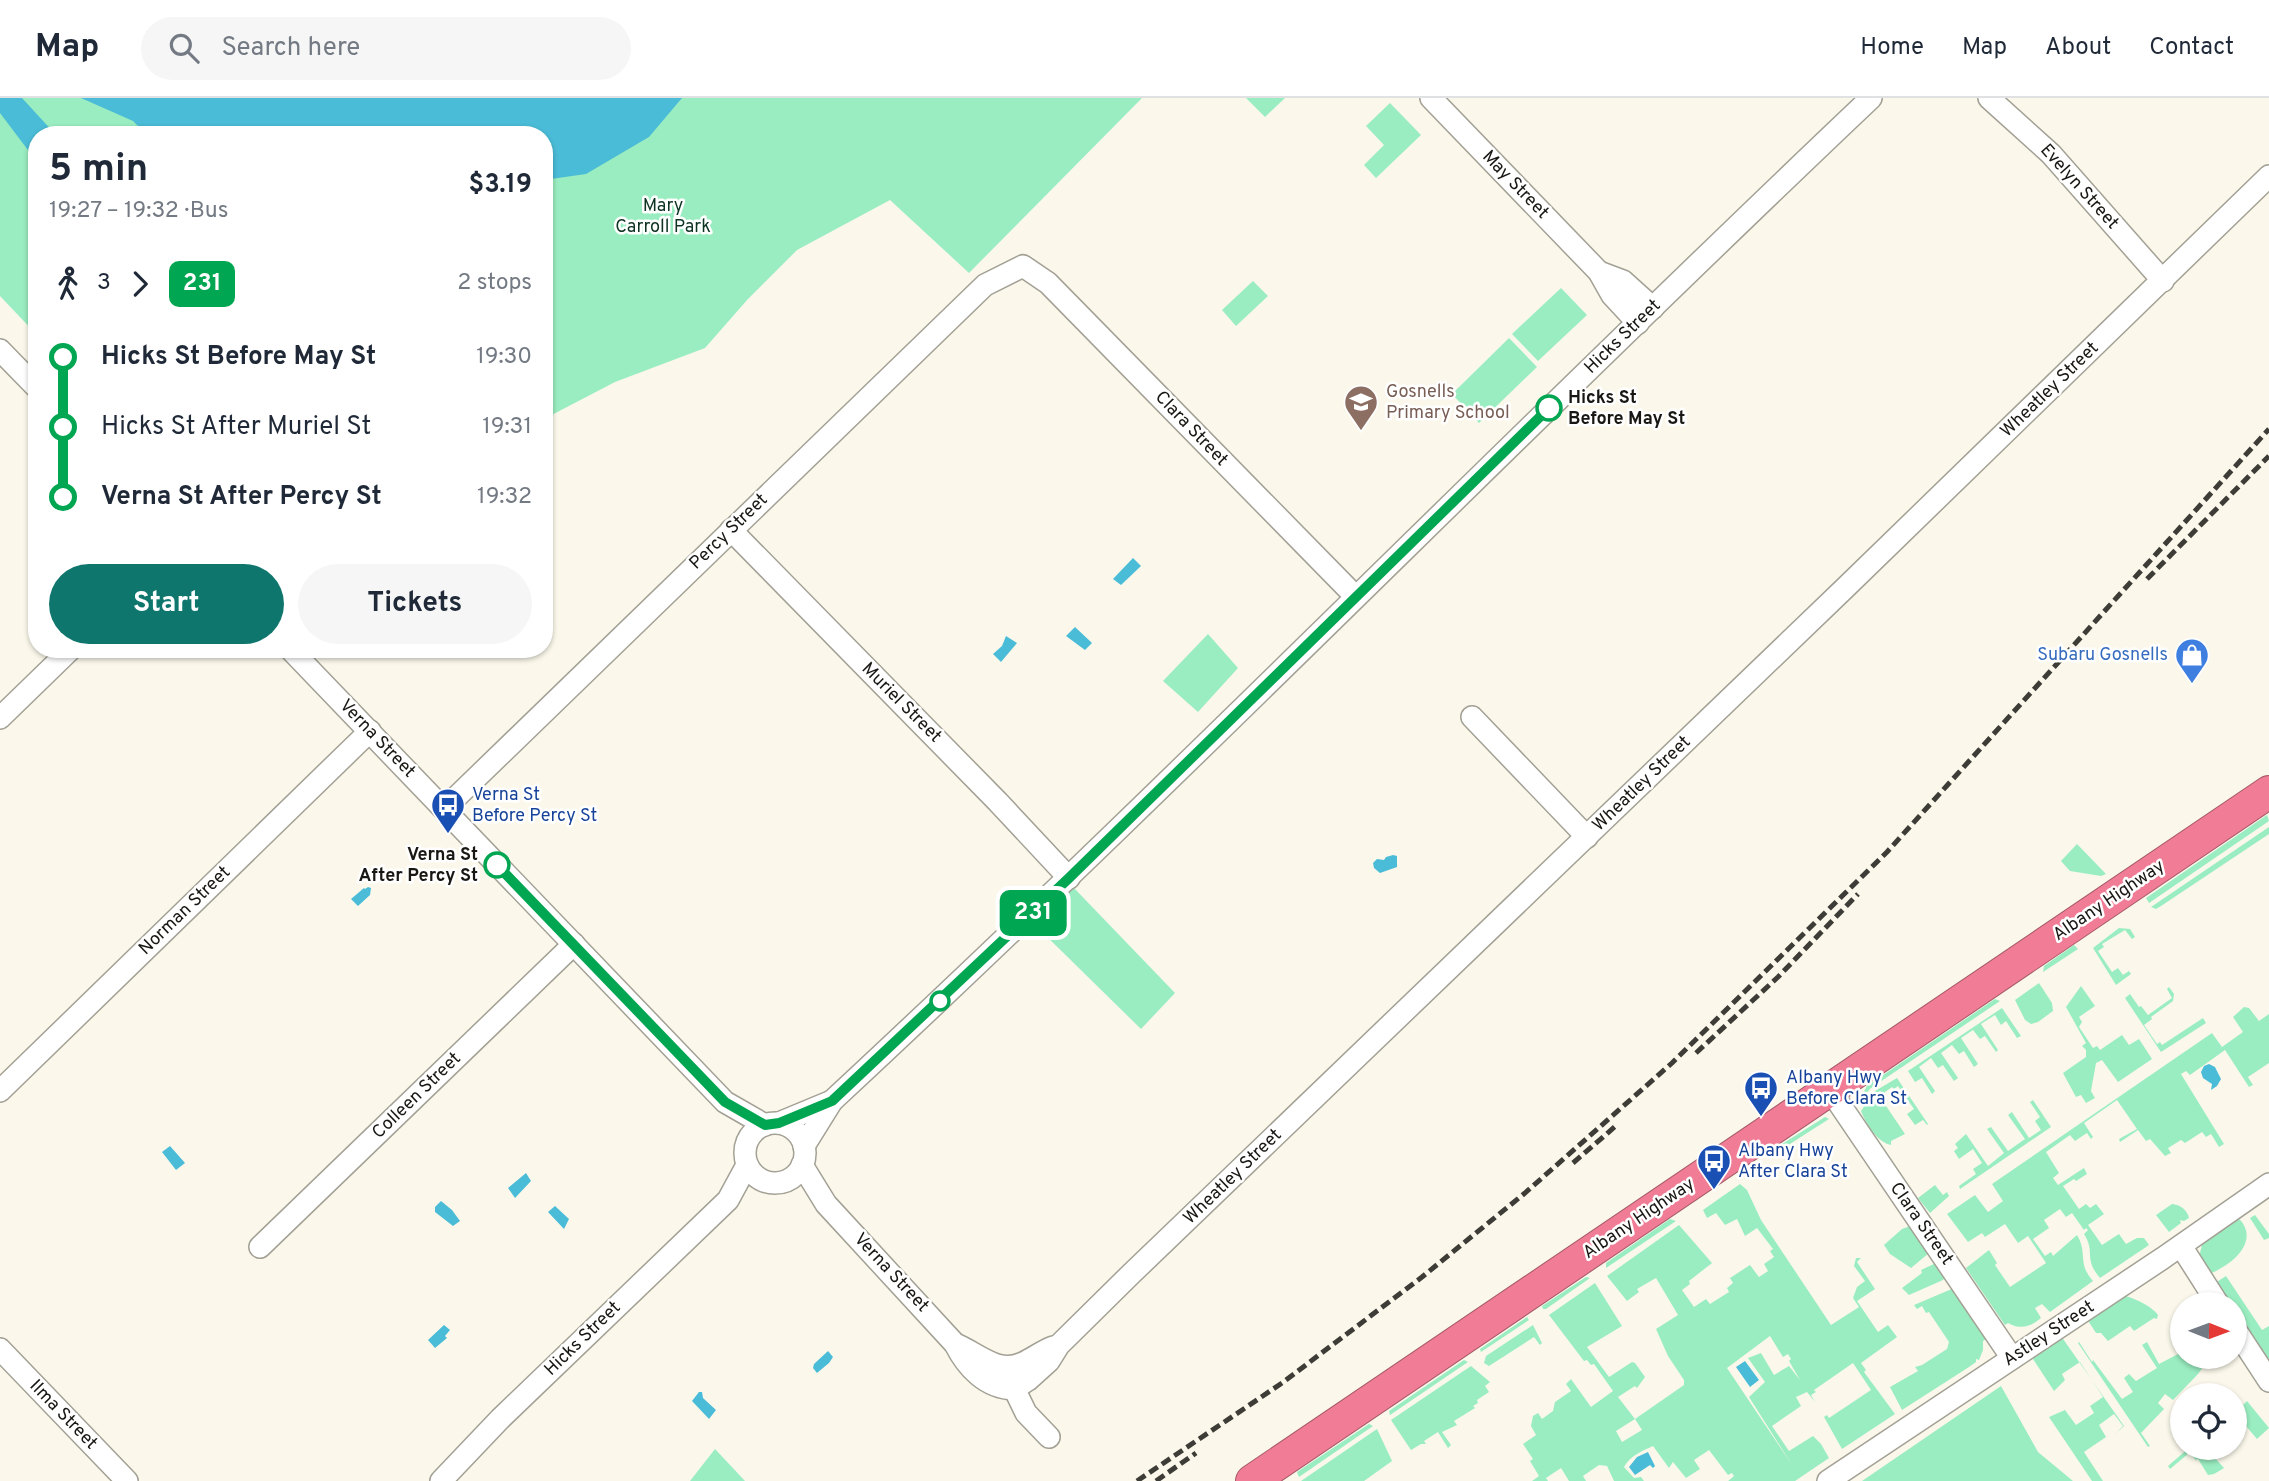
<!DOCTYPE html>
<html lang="en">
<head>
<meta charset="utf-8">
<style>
  body { margin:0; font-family:Overpass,sans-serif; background:#f6f6f7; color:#1f2937; height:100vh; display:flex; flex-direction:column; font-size:26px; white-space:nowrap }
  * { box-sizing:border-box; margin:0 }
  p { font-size:23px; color:#747a83 }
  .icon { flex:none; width:38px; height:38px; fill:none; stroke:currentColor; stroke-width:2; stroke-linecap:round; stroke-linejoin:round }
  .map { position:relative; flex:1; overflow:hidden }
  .side { position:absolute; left:28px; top:28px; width:525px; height:532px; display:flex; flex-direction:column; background:#fff; border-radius:28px; box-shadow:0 2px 5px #0004 }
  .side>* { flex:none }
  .badge { padding:0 14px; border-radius:10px; font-size:24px; line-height:46px }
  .needle { width:46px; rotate:91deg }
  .buttons { position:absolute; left:2170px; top:1194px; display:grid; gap:14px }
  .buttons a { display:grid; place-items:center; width:77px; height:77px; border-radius:50%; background:#fff; box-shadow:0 2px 5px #0004; font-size:35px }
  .map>.badge { position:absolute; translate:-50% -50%; box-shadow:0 0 0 4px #fff }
  .legs { display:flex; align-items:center; gap:10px; height:77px; padding:0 21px; font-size:23px }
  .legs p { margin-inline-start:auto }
  .overview { display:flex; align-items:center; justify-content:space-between; height:119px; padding:0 21px }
  h1 { font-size:38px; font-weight:700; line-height:52px }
  .cta { display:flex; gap:14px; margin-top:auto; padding:14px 21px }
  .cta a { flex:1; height:80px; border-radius:42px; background:#0f766e; color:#fff; font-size:28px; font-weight:700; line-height:80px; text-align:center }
  .cta a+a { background:#f6f6f7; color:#1f2937 }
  ul { padding:0 21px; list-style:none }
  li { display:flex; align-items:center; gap:24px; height:70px; font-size:26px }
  li i { display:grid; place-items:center; width:10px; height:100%; margin:0 9px; background:currentColor }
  li i::after { content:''; width:18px; height:18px; margin:-9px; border:5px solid; border-radius:50%; background:#fff }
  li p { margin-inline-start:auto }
  li:first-child i { background:linear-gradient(#0000 50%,currentColor 0) }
  li:last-child i { background:linear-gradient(currentColor 50%,#0000 0) }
  header { display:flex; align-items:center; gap:42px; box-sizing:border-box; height:98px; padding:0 35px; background:#fff; border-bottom:2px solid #e0e1e3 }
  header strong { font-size:33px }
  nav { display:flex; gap:38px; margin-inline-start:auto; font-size:24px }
  .search { width:490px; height:63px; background:#f6f6f7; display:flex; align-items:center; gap:18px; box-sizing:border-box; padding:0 24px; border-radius:38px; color:#747a83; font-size:26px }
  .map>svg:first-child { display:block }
</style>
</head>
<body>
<header>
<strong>Map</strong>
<div class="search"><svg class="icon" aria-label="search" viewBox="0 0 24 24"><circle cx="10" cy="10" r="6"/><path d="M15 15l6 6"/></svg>Search here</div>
<nav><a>Home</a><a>Map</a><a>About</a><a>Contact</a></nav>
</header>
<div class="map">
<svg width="2269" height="1383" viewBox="0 0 2269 1383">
  <rect width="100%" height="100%" fill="#fbf8eb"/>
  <g fill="#9aedc0" fill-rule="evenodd">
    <path d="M0,0H1142L969,175L890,102L797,152L748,201L705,250L615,284L544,321V37H37V237L0,198Z"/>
    <path d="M1246,0H1285L1265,19Z"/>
    <path d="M1390,5L1421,37L1376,80L1364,67L1384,47L1366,28Z"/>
    <path d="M1253,183L1268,198L1236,228L1222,212Z"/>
    <path d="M1561,190L1587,217L1538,263L1512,236Z"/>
    <path d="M1509,240L1537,269L1479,325L1452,296Z"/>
    <path d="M1208,536L1238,570L1198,614L1163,583Z"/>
    <path d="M2267,717L2269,723L2149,805L2146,800Z"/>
    <path d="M2269,729V736L2161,808L2156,811L2151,809Z"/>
    <path d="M2077,746L2106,776L2101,778L2070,773L2061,763Z"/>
    <path d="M1073,789L1175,895L1141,931L1034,826Z"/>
    <path d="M2119,830L2130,831L2135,839L2132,841L2125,832L2102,846L2104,849L2098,853L2112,874L2118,870L2123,877L2129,873L2131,876L2116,887L2093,850Z"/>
    <path d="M2074,847L2078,851L2043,874L2044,868Z"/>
    <path d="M2039,885L2052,905L2053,913L2038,924L2031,926L2025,922L2015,902Z"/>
    <path d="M2081,888L2095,908L2079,919L2082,924L2079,929L2093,950L2097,948L2100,952L2122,937L2129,947L2139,941L2152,961L2118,984L2102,962L2096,965L2091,993L2095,1000L2086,1005L2081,997L2076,999L2063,975L2086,959V952L2082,948L2086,945L2066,909Z"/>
    <path d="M2169,889L2174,896L2173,903L2151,919L2152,921L2144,927L2157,946L2160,944L2162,947L2203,920L2206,925L2161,954L2125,900L2130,896L2139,909L2141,908L2148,917L2172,900L2167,891Z"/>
    <path d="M1995,901L2000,903L1871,990L1858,1004L1867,988Z"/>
    <path d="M2244,909L2249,910L2259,923L2269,916V965L2248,979L2253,987L2249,989L2225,952L2190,977L2186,973L2181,976L2224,1046L2219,1049L2211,1036L2206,1039L2202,1034L2185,1045L2181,1042L2168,1050L2171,1055L2165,1058L2150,1041L2146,1043L2138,1032L2120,1044L2119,1041L2137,1031L2117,1002L2084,1025L2093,1039L2091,1041L2087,1035L2075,1043L2070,1037L2046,1054L2059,1075L2053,1080L2058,1087L2084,1070L2087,1076L2076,1083L2074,1081L2063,1088L2079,1111L2086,1106L2090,1110L2096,1106L2104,1116L2088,1127L2102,1147L2119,1136L2126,1146L2137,1140H2144L2149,1147L2100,1180C2083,1160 2096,1155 2084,1136L2088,1132L2086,1130L2084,1132L2072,1115L2066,1119L2060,1111L2044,1122L2049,1130L2033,1141L2045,1158L2051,1154L2053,1158L2077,1137C2088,1155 2077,1165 2093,1183L2050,1214L2042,1206L2035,1210L2041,1220C2030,1229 2021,1232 2008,1225L2005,1227L1966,1170L1989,1152L1997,1165L1995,1167L2010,1189L2046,1165L2028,1138L2018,1145L2005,1126L1985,1139L1982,1135L1968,1144L1947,1116L1975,1097L1988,1114L2003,1103L1992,1086L2212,935L2222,949L2243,934L2233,919Z"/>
    <path d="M2002,910L2021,938L2017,940L2006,923L2001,927L1995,917L1981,926L1998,952L1996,954L1985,938L1980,941L1973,932L1961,940L1978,966L1974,969L1964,953L1959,956L1952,947L1941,955L1958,980L1954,983L1943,967L1938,970L1931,960L1919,969L1935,993L1932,996L1922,980L1915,984L1908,973Z"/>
    <path d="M1897,980L1928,1026L1927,1027L1923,1022L1915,1027L1907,1016L1914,1011L1898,988L1894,991L1892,989L1885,994L1882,1002L1905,1036L1891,1043V1047C1877,1044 1866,1026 1861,1013L1875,993Z"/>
    <path d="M2033,1002L2051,1029L1960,1091L1959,1088L1976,1076L1973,1071L1982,1065L1973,1051L1959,1061L1954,1053L1958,1050L1955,1046L1966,1036L1988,1068L2004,1055L1987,1031L1991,1029L2008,1053L2025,1041L2008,1017L2012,1014L2029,1040L2041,1032L2035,1023L2040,1019L2030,1004Z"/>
    <path d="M1825,1019L1829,1021L1782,1051L1779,1048Z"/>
    <path d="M1740,1086L1747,1092L1761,1122L1831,1227L1859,1209L1853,1200L1857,1189L1865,1183L1854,1168L1856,1160H1861L1857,1164L1875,1191L1857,1203L1878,1234L1888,1227L1897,1239L1861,1265L1866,1272L1864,1274L1895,1316L1842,1351L1824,1319L1827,1317L1829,1320L1871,1292L1853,1265L1814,1292L1816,1294L1811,1297L1815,1304L1807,1294L1796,1299L1801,1308L1772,1328L1789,1353L1813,1338L1821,1346L1829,1360L1795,1383H1728L1734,1378L1732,1375L1728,1377L1709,1352L1694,1362L1700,1371L1686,1380L1673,1364L1669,1370L1653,1348C1642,1353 1630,1358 1624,1369L1634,1380L1641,1379L1644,1383H1614L1607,1368L1599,1367L1583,1378L1586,1383H1569L1561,1370L1546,1380L1548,1383H1532L1539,1378L1530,1363L1533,1361L1523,1346L1536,1337L1531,1328L1533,1318L1538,1315L1542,1321L1553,1313L1555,1304L1571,1293L1566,1286L1571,1281L1591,1309L1613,1293L1594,1266L1591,1267L1587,1262L1584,1263L1549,1217L1595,1185L1622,1228L1587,1249L1609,1279L1632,1264L1635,1265L1645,1279L1637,1290L1635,1288L1618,1299L1635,1321L1684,1287V1282L1668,1258L1656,1231L1678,1217L1656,1180L1637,1191L1639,1194L1627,1203L1607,1178L1679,1127L1712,1165L1689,1183L1690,1186L1682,1192L1694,1209L1706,1201L1710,1206L1729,1194L1727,1190L1733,1185L1730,1180L1750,1167L1759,1179L1768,1173L1764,1166L1774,1159L1770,1153L1773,1151L1757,1130L1745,1138L1737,1121L1725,1127L1716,1115L1707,1120L1703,1112ZM1770,1238L1783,1259L1788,1256L1791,1261L1789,1263L1800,1282L1789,1268L1774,1277L1761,1255L1748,1260L1765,1284L1749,1299L1792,1367L1727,1270ZM1635,1321L1642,1332L1622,1344L1616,1333Z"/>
    <path d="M1935,1087L1943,1097L1947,1094L1949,1098L1930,1115L1918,1100Z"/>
    <path d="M2172,1106C2180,1107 2187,1111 2189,1120L2184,1123L2180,1122L2181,1125L2169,1134L2156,1117Z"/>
    <path d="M2255,1117L2269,1136V1140L2264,1142L2250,1120Z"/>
    <path d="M2236,1118C2263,1141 2233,1167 2209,1176L2199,1159L2203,1143Z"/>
    <path d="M1670,1121L1676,1123L1606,1170V1165Z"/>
    <path d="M1910,1128L1929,1155L1911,1170L1890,1156L1884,1147L1902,1131Z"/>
    <path d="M1936,1165L1945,1179L1943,1182L1909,1197L1902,1190L1922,1175L1921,1172Z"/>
    <path d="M2226,1178L2262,1232L2269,1228V1266L2235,1215V1206H2229L2215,1185Z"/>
    <path d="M1586,1179L1590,1180L1546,1211H1543L1542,1208Z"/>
    <path d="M1954,1190L1983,1235L1986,1241L1983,1243V1252L1979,1262L1976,1261V1264L1969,1269L1902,1312L1890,1289L1918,1273L1915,1269L1922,1267L1947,1251L1949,1244L1929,1214L1926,1215L1922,1208L1917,1211L1914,1207Z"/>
    <path d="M2120,1197C2131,1198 2152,1208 2158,1217L2157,1221L2154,1220L2134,1233L2130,1228L2108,1243L2101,1235H2096L2087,1221Z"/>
    <path d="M1527,1219L1529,1222L1481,1254L1480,1251Z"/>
    <path d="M1533,1227L1542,1245L1540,1247L1534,1239L1489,1268L1484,1265L1486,1258Z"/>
    <path d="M2061,1238L2124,1328L2115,1336L2123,1328L2114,1316L2099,1327L2106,1339L2084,1354L2103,1383H2092L2049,1319L2065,1312L2076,1327L2094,1315L2090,1308L2103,1299L2080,1264L2062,1276L2065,1282L2054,1293L2031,1258Z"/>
    <path d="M2079,1244L2092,1264L2093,1262L2122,1301L2133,1294L2124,1280L2129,1276L2136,1283L2157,1270L2142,1247L2147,1244L2159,1266L2182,1254V1258H2211L2198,1276L2173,1302L2165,1296L2158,1305L2164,1311L2141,1335L2150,1348L2148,1349L2078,1245Z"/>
    <path d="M1464,1262L1468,1264L1390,1317L1389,1313Z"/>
    <path d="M1471,1268L1490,1284L1485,1288L1489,1294L1477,1302L1478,1305L1473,1308L1475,1310L1454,1323L1457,1327L1442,1334L1451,1347L1448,1350L1438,1334L1424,1343L1426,1346H1421L1411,1352L1391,1322Z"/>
    <path d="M2001,1288L2038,1354L2073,1383H1862Z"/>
    <path d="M2247,1303L2269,1330L2257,1341L2235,1315Z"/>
    <path d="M1369,1326L1373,1328L1299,1379L1297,1374Z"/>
    <path d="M1377,1331L1392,1363L1364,1383H1301Z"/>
    <path d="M2190,1349H2205L2224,1370L2214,1376L2208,1377L2198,1361L2196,1362L2189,1355L2170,1371L2168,1368Z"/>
    <path d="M715,1351L745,1383H690Z"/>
  </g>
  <g fill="#4abcd7">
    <path d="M0,0H22L56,37H37V64L0,15Z"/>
    <path d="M81,0H682L649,39L586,76L544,82V37H147L133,23Z"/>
    <path d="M1133,460L1141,468L1121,487L1113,481Z"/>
    <path d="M1075,529L1092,545L1085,552L1066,538Z"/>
    <path d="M1006,538L1017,545L1001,564L993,556L1002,548Z"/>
    <path d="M1393,757L1397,758V769L1380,775L1374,770L1373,765L1377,761L1384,762L1386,759Z"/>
    <path d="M368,789L371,790L370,797L358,808L351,801L364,790L365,791Z"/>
    <path d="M2209,966L2215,969L2221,981L2217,988L2211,992L2212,986L2203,980L2201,974L2204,968Z"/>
    <path d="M170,1048L185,1065L176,1072L162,1054Z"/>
    <path d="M526,1075L531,1083L515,1100L508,1090Z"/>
    <path d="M441,1103L452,1112L460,1123L453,1128L435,1114V1109Z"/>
    <path d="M555,1108L569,1121L564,1131L548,1114Z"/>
    <path d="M444,1227L450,1232L445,1238L447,1240L435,1250L428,1242Z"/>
    <path d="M828,1253L833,1259L829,1265L817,1275L813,1270L814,1266Z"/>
    <path d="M1745,1263L1759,1282L1750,1289L1736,1269Z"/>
    <path d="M699,1294H702L703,1300L716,1312L709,1321L692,1303Z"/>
    <path d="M1648,1354L1655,1368L1653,1370L1650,1367L1635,1377L1629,1369L1637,1359Z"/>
  </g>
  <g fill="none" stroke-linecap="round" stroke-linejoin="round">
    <g stroke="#a3a195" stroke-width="24">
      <g id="minor">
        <path d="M1431,0L1599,174L1612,197L1638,225"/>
        <path d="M1989,0L2051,56L2163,183"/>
        <path d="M1599,174L1623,183L1653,210"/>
        <path d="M0,252L37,290"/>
        <path d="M731,432L998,704L1069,780"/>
        <path d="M290,551L725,1004L765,1027"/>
        <path d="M1472,619L1587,739"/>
        <path d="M0,620L71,551"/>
        <path d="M444,711L985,187L1023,168L1048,185L1355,498"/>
        <path d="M1830,992L2012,1260"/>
        <path d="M0,993L370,633"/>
        <path d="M779,1025L832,1003"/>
        <circle cx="775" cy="1055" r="30"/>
        <path d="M804,1048L832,1003C1185,675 1521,331 1871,0"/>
        <path d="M802,1067L826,1106L955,1246C967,1270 986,1290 1014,1291"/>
        <path d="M2181,1148L2218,1206"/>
        <path d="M260,1149L574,846"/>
        <path d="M2235,1231L2269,1283"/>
        <path d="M955,1246C978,1255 997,1277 1023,1265C1034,1260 1042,1253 1053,1249"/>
        <path d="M0,1251L127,1383"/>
        <path d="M1009,1280L1026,1315L1049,1339"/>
        <path d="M1014,1291L1028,1282L1049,1263L1059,1247L1131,1176L1845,490L2269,78"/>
        <path d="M441,1383L500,1321L728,1102L747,1067"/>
        <path d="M1828,1383L2163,1160L2269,1086"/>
      </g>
    </g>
    <g stroke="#a45968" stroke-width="34">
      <path id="highway" d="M1252,1383L2269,694"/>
    </g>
    <use href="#minor" stroke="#fff" stroke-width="21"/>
    <use href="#highway" stroke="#f07c96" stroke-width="32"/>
    <g stroke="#3d3c36" stroke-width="5" stroke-dasharray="10 5" stroke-linecap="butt">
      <path d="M2147,481L2269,358"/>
      <path d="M1696,955L1778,879L1858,796"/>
      <path d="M1573,1065L1618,1026"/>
      <path d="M1137,1383L1282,1285L1422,1179L1525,1095L1672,965L1887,754L2269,331"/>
      <path d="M1156,1383L1196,1355"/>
    </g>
  </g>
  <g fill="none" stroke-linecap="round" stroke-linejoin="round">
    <g stroke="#fff" stroke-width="16">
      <path id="line-1" d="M497,767L725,1004L765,1027L779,1025L832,1003L1069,780L1549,310"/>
    </g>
    <use href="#line-1" stroke="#00a651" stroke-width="10"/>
  </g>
  <defs>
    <g id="school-pin" transform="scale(1.75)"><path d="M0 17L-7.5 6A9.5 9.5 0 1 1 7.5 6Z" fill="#8d6e63" stroke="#fff"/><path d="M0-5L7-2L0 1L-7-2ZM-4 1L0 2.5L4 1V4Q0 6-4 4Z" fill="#fff"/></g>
    <g id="shop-pin" transform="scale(1.75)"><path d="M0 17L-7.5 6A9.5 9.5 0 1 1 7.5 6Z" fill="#3f7fe0" stroke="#fff"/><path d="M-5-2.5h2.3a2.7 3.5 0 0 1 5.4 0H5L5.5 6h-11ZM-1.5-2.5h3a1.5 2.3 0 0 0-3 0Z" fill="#fff"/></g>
    <g id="bus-pin" transform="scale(1.75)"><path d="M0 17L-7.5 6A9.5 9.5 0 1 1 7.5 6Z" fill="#1a4fb4" stroke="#fff"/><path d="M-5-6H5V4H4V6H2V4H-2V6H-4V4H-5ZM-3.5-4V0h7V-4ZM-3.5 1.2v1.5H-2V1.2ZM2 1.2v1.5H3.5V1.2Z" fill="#fff"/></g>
  </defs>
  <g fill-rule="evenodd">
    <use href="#school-pin" x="1361" y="304"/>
    <use href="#shop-pin" x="2192" y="557"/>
    <use href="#bus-pin" x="448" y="707"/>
    <use href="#bus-pin" x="1761" y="990"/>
    <use href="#bus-pin" x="1714" y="1063"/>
  </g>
  <g fill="#fff" stroke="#00a651" stroke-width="3.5">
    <circle cx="1549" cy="310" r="12"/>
    <circle cx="497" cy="767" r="12"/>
    <circle cx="940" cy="903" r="9"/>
  </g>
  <g text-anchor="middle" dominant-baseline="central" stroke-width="5" stroke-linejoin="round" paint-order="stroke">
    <g font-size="18" fill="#181713" stroke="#fff">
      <text transform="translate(1515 87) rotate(46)">May Street</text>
      <text transform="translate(2079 89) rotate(48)">Evelyn Street</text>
      <text transform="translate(1623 239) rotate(-44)">Hicks Street</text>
      <text transform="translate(2050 292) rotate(-44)">Wheatley Street</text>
      <text transform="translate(1191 331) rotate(46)">Clara Street</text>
      <text transform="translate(729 434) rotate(-44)">Percy Street</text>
      <text transform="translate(901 605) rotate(45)">Muriel Street</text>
      <text transform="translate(377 641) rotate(46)">Verna Street</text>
      <text transform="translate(1642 686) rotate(-44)">Wheatley Street</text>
      <text transform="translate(2109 803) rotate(-34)">Albany Highway</text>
      <text transform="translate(185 813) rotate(-44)">Norman Street</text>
      <text transform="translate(417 998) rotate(-44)">Colleen Street</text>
      <text transform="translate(1233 1079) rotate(-44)">Wheatley Street</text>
      <text transform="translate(1639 1121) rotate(-34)">Albany Highway</text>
      <text transform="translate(1921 1126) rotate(55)">Clara Street</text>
      <text transform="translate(891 1175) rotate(47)">Verna Street</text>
      <text transform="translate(2049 1236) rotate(-33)">Astley Street</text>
      <text transform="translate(583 1241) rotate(-44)">Hicks Street</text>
      <text transform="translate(63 1317) rotate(46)">Ilma Street</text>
    </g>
    <g font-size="18" fill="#0d3422" stroke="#fff">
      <text x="663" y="108">Mary<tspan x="663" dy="21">Carroll Park</tspan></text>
    </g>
    <g font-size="18" fill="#785e54" stroke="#fff" text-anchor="start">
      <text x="1386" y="294">Gosnells<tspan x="1386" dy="21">Primary School</tspan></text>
    </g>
    <g font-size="18" font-weight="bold" fill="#181713" stroke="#fff" text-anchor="start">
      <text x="1568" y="300">Hicks St<tspan x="1568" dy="21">Before May St</tspan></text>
      <text x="478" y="757" text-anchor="end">Verna St<tspan x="478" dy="21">After Percy St</tspan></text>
    </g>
    <g font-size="18" fill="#366cbe" stroke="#fff" text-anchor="end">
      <text x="2168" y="557">Subaru Gosnells</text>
    </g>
    <g font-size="18" fill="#164399" stroke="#fff" text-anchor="start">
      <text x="472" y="697">Verna St<tspan x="472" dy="21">Before Percy St</tspan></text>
      <text x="1786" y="980">Albany Hwy<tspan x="1786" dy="21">Before Clara St</tspan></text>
      <text x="1738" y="1053">Albany Hwy<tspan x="1738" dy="21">After Clara St</tspan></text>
    </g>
  </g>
</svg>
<div class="buttons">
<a><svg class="needle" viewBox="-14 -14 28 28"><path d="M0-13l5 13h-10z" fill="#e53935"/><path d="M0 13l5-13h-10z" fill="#747a83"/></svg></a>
<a><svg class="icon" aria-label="locate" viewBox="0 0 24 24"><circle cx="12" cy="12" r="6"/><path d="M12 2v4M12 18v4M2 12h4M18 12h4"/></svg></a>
</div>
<b class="badge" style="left:1033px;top:815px;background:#00a651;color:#fff">231</b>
<section class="side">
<div class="overview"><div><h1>5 min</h1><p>19:27 – 19:32 · Bus</p></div><b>$3.19</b></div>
<div class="legs"><svg class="icon" aria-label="walk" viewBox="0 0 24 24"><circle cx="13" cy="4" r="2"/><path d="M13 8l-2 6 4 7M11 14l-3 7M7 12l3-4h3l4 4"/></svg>3<svg class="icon" aria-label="forward" viewBox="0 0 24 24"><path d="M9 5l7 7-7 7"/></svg><b class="badge" style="background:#00a651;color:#fff">231</b><p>2 stops</p></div>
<ul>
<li><i style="color:#00a651"></i><b>Hicks St Before May St</b><p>19:30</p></li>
<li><i style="color:#00a651"></i><span>Hicks St After Muriel St</span><p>19:31</p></li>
<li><i style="color:#00a651"></i><b>Verna St After Percy St</b><p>19:32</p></li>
</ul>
<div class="cta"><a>Start</a><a>Tickets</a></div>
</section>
</div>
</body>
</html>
